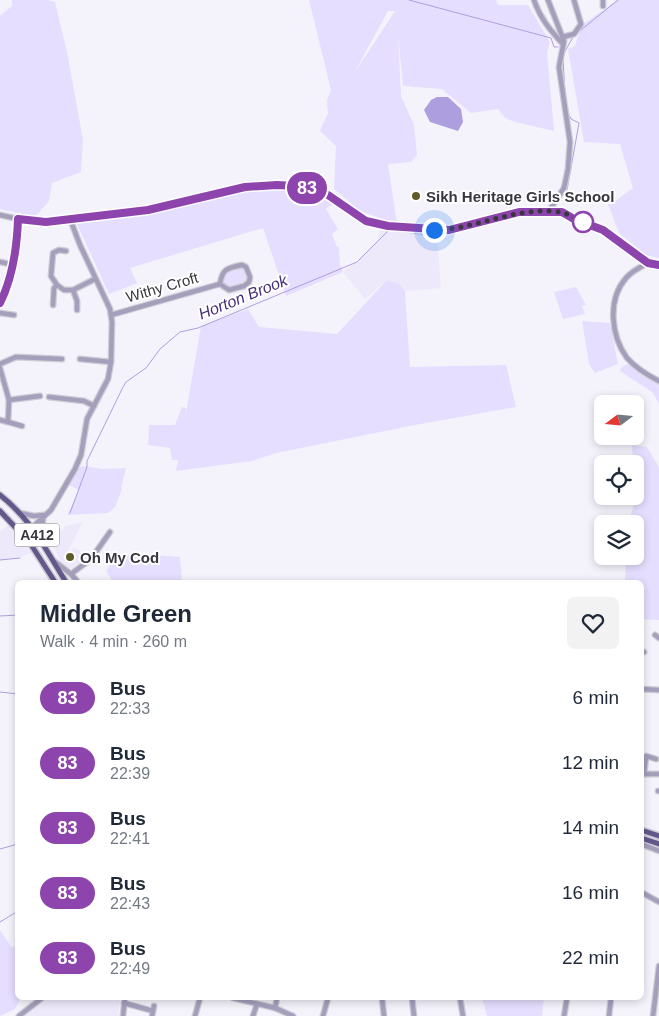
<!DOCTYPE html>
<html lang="en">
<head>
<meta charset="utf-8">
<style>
  body { margin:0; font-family:Arial,sans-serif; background:#f2f2f3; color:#1f2937; height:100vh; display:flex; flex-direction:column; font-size:19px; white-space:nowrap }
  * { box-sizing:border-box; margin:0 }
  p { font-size:16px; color:#747a83 }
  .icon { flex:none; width:28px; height:28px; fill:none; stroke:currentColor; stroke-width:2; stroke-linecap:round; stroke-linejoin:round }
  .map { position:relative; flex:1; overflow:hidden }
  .details { position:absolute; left:15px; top:580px; width:629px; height:420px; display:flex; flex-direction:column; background:#fff; border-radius:8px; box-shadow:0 2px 8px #0003 }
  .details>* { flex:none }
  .badge { padding:0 10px; border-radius:16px; font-size:18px; line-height:32px }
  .needle { width:32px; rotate:254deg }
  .buttons { position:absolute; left:594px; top:395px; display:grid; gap:10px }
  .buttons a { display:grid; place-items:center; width:50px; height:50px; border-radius:8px; background:#fff; box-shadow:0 2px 8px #0003; font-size:25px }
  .you { position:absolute; width:25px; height:25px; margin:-12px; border:4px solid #fff; border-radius:50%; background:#1a73e8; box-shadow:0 0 0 8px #1a73e833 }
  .map>.badge { position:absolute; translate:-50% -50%; box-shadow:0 0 0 2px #fff }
  .round { display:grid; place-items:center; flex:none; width:52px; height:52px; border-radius:8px; background:#f2f2f3 }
  .headline { display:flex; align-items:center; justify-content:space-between; height:85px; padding:0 25px }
  h1 { font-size:24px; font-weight:800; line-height:38px }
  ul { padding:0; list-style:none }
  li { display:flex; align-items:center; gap:15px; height:65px; padding:0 25px }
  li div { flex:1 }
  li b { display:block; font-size:19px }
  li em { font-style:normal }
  li .badge { min-width:55px; font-weight:700; text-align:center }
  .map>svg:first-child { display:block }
</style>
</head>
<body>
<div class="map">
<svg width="659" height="1016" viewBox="0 0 659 1016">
  <rect width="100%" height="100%" fill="#f4f3fc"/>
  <g fill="#ede9fb">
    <path d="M380,230L437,236L441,288L405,291L399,284L387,280L365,299L343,272L356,262L377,241Z"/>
    <path d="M83,522L68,551L70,553L74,547L87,556H82L80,562L72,568H69L61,563L50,538L55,531L63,530L65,526Z"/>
    <path d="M8,525L31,553L17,558L0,560V532Z"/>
    <path d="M49,998H120L118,1016H25Z"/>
  </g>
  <g fill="#e5defe" fill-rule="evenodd">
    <path d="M12,0H48L55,2L67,52L83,140L81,172L52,183L49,201L35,217L0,209V15H1L12,6Z"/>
    <path d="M309,0H496L498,5H528L550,42L547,52L554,131L515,122L505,118L498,109L471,113L442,89L403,86L398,34L401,96L414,125L417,155L411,162L388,164L397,224L360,211L334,189L336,146L320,131L328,113L327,100L331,90ZM388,11H395L353,75Z"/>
    <path d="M617,0H659V258L646,255L619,233L608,204H611L633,188L620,144L584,142L568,49L575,46L581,26Z"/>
    <path d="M251,189L299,190L311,193L335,202L326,209L338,229L332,234L336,245L339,248L340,265L343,272L286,296L263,228L130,268L137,283L109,294L76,222L108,218L146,215Z"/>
    <path d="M239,266L245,269L248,279C243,285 231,289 224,285L222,277L224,272Z"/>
    <path d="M387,280L399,284L405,291L410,367L506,365L516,407L415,425L276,453L252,461L176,471L178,460H172L170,448L148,445L149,425H175L182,407L186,408L185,418L201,326L248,309L259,327L337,334Z"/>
    <path d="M576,287L586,305L582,306L585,314L563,319L554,292Z"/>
    <path d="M582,321L610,323L618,364L595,373L589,364Z"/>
    <path d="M627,364H630L645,376L659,382V403L652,392L620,371L621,368Z"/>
    <path d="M632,445L647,447L659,467V620L641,619V582H625L626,556H635V524H628L636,498L635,464H633Z"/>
    <path d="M84,466L103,469L126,468L121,488L122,489L115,507L108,513L67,515L79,490L69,485L80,467Z"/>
    <path d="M118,553L139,557L140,554L180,557L182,582H113L106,571Z"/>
    <path d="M0,930L12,948L17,945L18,998H21L15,1009L0,1016Z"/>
    <path d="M482,998H544L542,1016H487Z"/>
  </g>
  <path fill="#ad9fdf" d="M437,97H448L461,109L463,122L458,131L430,122L424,110L431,100Z"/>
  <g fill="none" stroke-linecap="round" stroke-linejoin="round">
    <g stroke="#ad9fdf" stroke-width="1">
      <path d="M409,0L551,38L554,47H558"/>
      <path d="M576,34L618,0"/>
      <path d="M563,55L573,37"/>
      <path d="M563,59L565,92"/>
      <path d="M558,202L567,190L579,123L571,119L567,111"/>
      <path d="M70,513L87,467V461L123,387L126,382L146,368L160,349L180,332L198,328L357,262L389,230L421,234L427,237L456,232L511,218"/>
      <path d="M0,560L20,558"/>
      <path d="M0,616L18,615"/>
      <path d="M0,692L18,694"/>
      <path d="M0,849L18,844"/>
      <path d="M0,922L18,911"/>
    </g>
    <g stroke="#cecdd6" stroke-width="7">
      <g id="minor">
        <path d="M534,0C540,18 550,30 563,44"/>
        <path d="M548,0L564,41L559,67L570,142L568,169L564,188L549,211"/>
        <path d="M603,0V6"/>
        <path d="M563,37L574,34L581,24L574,0"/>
        <path d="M0,215L18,219L46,222L148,210L245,187L277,185L297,186L315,189L328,195L366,221L388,226L449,230L519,212H562L574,219L603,230L648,263L659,265"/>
        <path d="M66,251L59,250L53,253L51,276L57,285L64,290H73L95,279"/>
        <path d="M0,262L14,265"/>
        <path d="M648,263C640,267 632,271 626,278C607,300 611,336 627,358C636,368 647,375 659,381"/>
        <path d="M73,290L77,301V310"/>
        <path d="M0,303C13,277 17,248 18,219"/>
        <path d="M53,305L54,288L57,285"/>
        <path d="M0,313L14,315"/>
        <path d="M111,315L220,284C222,269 227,268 242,265L246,267L250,277L249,282L244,286L229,290L220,284"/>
        <path d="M80,359L111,362"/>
        <path d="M0,364L16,357L62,359"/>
        <path d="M0,368L9,400L8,422L22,426"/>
        <path d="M49,397L84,401L94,406"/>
        <path d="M9,400L40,396"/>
        <path d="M0,420L8,422"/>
        <path d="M20,513L34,516L44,515"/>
        <path d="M24,535L51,510L75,469L81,455L87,419L108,379L111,362L112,322L110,309L80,245L70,219"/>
        <path d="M42,542L43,517"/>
        <path d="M54,561L71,574L78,582"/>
        <path d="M71,574L91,559L110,532"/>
        <path d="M655,635L659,638"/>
        <path d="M641,653L644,652"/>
        <path d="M641,689L659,690"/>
        <path d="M643,774H659"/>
        <path d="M644,774L646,756L656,759"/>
        <path d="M658,791H659"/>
        <path d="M641,844L659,851"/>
        <path d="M641,892L659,902"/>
        <path d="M233,998L275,1008L293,1016"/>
        <path d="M382,998L384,1016"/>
        <path d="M412,998L414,1016"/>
        <path d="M460,998L463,1016"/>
        <path d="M124,1003L153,1011"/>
        <path d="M275,1008L277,998"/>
        <path d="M19,1016L42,998"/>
        <path d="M123,1016L125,998"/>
        <path d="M152,1016L154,1006"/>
        <path d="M195,1016L200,998"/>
        <path d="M253,1016L257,1004"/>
        <path d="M323,1016L328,998"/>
        <path d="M564,1016L567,998"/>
        <path d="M609,1016L611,998"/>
        <path d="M653,1016L659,966"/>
      </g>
    </g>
    <g stroke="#cecdd6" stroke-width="8">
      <g id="major">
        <path d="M0,495C32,520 45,549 66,582"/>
        <path d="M0,511L30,543L55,582"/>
        <path d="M641,830L659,836"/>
        <path d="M641,838L659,844"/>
      </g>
    </g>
    <use href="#minor" stroke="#a59fbc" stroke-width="4.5"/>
    <use href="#major" stroke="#64588a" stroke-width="5"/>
  </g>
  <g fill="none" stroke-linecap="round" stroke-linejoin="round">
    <g stroke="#fff" stroke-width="11">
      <path id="line" d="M0,303C13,277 17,248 18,219L46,222L148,210L245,187L277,185L297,186L315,190L328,195L366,221L388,226L449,230L519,212H562L574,219L603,230L648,263L659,265"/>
    </g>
    <use href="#line" stroke="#8e44ad" stroke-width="8"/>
    <path stroke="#38373f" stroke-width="5" stroke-dasharray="0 9" d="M434,230C478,229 515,206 560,212C565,212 581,222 588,224L583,222"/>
  </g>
  <g fill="#5c5c29" stroke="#fff" stroke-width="2">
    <circle cx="416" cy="196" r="5"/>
    <circle cx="70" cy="557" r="5"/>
  </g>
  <circle fill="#fff" stroke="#8e44ad" stroke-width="2.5" cx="583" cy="222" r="10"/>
  <g text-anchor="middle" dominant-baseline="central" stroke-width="4" stroke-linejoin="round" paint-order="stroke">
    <rect fill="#fff" stroke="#747379" stroke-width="1" x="14.5" y="523.5" width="45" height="23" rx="4"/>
    <g font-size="14" font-weight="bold" fill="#38373f">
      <text x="37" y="535">A412</text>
    </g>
    <g font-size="15" font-weight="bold" fill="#38373f" stroke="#fff" text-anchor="start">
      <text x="426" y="196">Sikh Heritage Girls School</text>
      <text x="80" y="557">Oh My Cod</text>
    </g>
    <g font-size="15" fill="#38373f" stroke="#fff">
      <text transform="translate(162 287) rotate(-16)">Withy Croft</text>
    </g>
    <g font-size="16" font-style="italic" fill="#462e79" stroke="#fff">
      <text transform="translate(243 297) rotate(-22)">Horton Brook</text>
    </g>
  </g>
</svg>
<div class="buttons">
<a><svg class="needle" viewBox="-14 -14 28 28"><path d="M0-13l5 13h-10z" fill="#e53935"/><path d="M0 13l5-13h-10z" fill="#747a83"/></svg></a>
<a><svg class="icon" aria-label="locate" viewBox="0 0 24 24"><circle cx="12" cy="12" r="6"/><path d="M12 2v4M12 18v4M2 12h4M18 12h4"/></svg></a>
<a><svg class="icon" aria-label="layers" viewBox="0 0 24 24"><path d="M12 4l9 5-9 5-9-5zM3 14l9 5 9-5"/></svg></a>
</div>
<div class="you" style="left:434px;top:230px"></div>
<b class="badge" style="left:307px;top:188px;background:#8e44ad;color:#fff">83</b>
<section class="details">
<div class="headline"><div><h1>Middle Green</h1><p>Walk · 4 min · 260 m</p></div><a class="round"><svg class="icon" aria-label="heart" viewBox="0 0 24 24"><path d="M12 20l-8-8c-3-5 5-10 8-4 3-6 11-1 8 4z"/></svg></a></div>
<ul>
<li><span class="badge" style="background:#8e44ad;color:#fff">83</span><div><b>Bus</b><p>22:33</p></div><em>6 min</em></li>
<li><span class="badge" style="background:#8e44ad;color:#fff">83</span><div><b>Bus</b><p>22:39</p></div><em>12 min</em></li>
<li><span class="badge" style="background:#8e44ad;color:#fff">83</span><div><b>Bus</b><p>22:41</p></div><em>14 min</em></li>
<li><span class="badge" style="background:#8e44ad;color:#fff">83</span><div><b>Bus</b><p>22:43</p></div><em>16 min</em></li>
<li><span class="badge" style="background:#8e44ad;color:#fff">83</span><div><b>Bus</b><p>22:49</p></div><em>22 min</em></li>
</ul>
</section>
</div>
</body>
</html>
